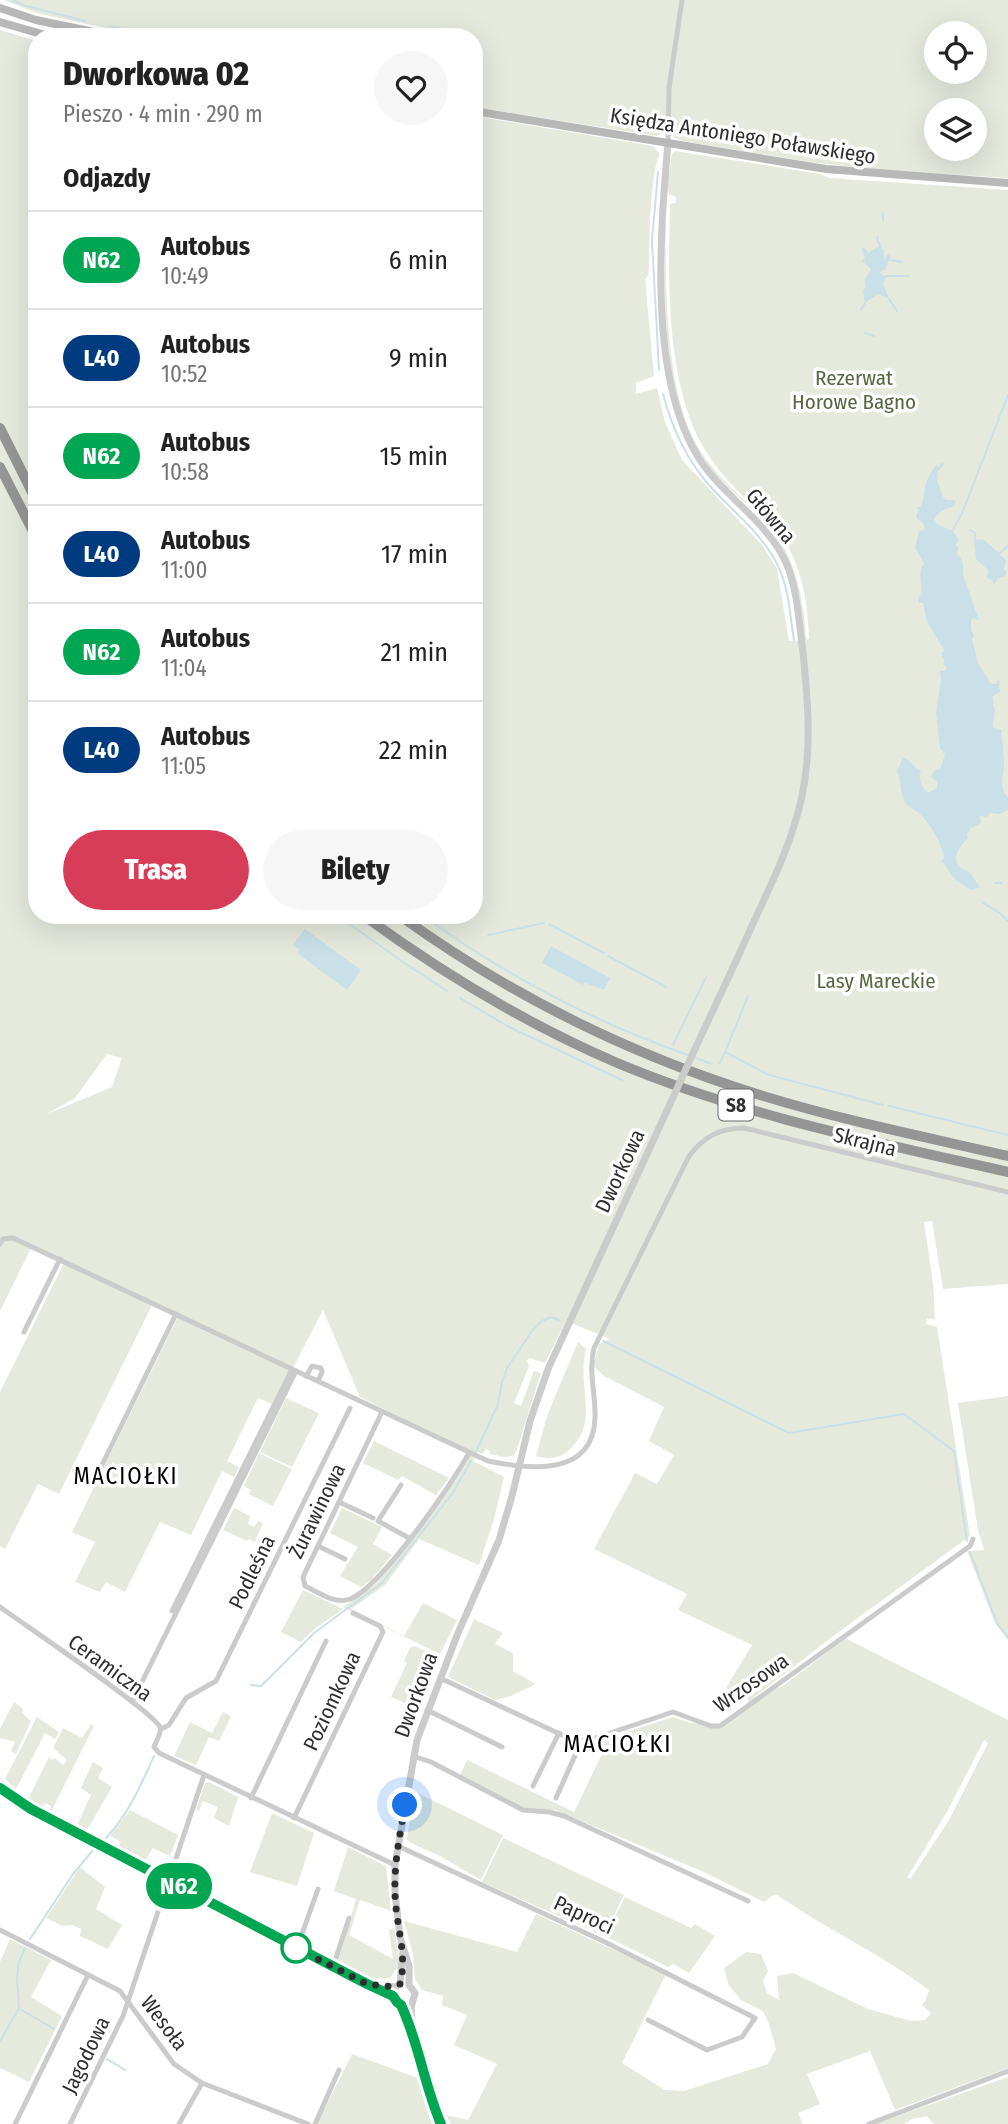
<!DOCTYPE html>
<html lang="pl">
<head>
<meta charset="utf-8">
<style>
  body { margin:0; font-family:"Fira Sans Condensed",sans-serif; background:#f6f6f6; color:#222; height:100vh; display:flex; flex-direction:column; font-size:26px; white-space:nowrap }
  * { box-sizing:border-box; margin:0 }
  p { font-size:23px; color:#767676 }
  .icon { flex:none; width:38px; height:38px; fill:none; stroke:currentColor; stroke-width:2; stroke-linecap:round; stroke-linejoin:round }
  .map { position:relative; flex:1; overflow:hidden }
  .side { position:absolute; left:28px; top:28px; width:455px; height:896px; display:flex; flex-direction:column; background:#fff; border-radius:28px; box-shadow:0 7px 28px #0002 }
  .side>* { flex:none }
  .badge { padding:0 14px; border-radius:23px; font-size:24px; line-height:46px }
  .buttons { position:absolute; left:924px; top:21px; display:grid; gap:14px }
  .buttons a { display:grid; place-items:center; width:63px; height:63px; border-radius:50%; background:#fff; box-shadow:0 7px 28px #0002; font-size:35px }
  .you { position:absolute; width:35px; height:35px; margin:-18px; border:5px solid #fff; border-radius:50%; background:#1a73e8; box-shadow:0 0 0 10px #1a73e833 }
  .map>.badge { position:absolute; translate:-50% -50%; box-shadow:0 0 0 4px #fff }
  h2 { padding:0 35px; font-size:26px; line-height:63px }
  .round { display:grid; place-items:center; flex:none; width:74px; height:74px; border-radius:37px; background:#f6f6f6 }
  .overview { display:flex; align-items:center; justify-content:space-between; height:119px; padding:0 35px }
  h1 { font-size:33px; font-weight:800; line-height:52px }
  .cta { display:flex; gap:14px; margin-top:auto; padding:14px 35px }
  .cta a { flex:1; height:80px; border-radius:42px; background:#d83d57; color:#fff; font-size:28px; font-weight:800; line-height:80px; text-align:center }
  .cta a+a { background:#f6f6f6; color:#222 }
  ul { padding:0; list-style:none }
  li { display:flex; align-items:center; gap:21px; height:98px; padding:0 35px; border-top:2px solid #e0e0e0 }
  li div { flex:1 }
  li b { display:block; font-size:26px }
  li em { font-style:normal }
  li .badge { min-width:77px; font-weight:700; text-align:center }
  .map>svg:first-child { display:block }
</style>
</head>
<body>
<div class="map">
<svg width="1008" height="2124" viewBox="0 0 1008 2124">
  <rect width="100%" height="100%" fill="#fff"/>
  <g fill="#e5eadd" fill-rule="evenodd">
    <path d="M4,0H1008V178L880,170L810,162L683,141L673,137L672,134L663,132L657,136L632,132L474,107V37H149L36,13ZM936,33H975V72H936ZM936,110H975V149H936Z"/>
    <path d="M0,30L37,41V915H474V116L653,146L660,154C650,170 649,247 649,270L648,276L645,279L654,376L636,383V394L657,388L665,422L682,460L763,546L777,569L789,641L804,640C801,577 789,546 744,502C726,485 707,468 695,445C661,378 663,282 666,208C665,274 664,382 694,440C710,471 737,492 761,517C795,551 803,593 806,639H809C808,600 801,564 779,531C755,507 727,484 709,456C665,392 668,279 670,204L675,203L676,197L669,194L667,186L672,154L675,151L820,174L829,178L1008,190V1284L943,1289L932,1221L924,1222L933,1283L935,1319H927L926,1324L937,1327L970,1536L836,1634L753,1698L783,1686L845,1638L1008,1720V2068L895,2110L870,2051L807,2074L820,2104L798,2113L803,2124H451L446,2115L468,2120L497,2064L454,2045L467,2015L442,2005L443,1996L422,1990L415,1979L413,1955L404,1921L517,1952L536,1914L666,1974L622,2063L665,2090L684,2091L768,2064L776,2049L769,2024L763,2011L741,2000L728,1984L724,1968L746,1952L761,1954L768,1971L763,1981L767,1993L779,2000L777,1976L793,1973L868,2009L911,2021L925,2020L931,2013L922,2005L925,2002L929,1990C881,1954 826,1929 777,1895L772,1896L764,1902L706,1873L555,1810L524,1809L460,1775L467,1760L574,1812L602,1754L586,1745L673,1717L691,1723L719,1726L746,1706L749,1700L726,1688L752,1645L678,1610L687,1594L594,1549L635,1473L657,1484L674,1455L649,1441L664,1407L604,1376L593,1366L599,1344L610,1339L566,1321L545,1363L529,1358L527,1360L529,1366L514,1403L521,1406L534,1371L541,1373L516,1452L513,1456L504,1457L490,1454V1451L486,1449L483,1454L477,1452L473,1461L504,1477L494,1519L479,1565L419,1539L385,1585L351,1609L404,1636L423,1603L457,1620L440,1654L343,1607L375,1585L405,1548L456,1480L468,1461L466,1451L360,1397L323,1310L294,1366L288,1371L272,1404L258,1398L227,1461L239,1467L234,1477L222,1471L191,1535L160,1522L125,1592L106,1582L100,1592L75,1582L95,1542L72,1532L178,1317L152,1305L59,1494L38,1484L5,1549L0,1546V1392L64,1263L31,1248L0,1311ZM107,1054L122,1058L112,1087L47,1114L75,1098ZM984,1740L988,1743L949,1820L911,1878H907L948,1810Z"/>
    <path d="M578,1342L586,1349C576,1388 602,1423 567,1452C558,1459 547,1459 536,1456L547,1416Z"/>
    <path d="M1008,1396V1640L995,1623L967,1551L984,1550L978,1530L958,1403Z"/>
    <path d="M286,1398L319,1413L292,1467L260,1452Z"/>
    <path d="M374,1441L449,1478L436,1495L402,1476L398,1480L363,1463Z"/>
    <path d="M259,1453L292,1469L273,1506L249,1494L251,1490L244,1486Z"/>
    <path d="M234,1508L250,1516L248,1524L254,1527L258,1521L263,1523L255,1542L249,1539L247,1541L223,1530Z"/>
    <path d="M342,1508L382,1527L373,1544L392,1555L371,1580L361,1587L340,1576L358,1547L330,1533Z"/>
    <path d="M303,1590L343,1609L313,1630L301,1642L281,1632Z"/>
    <path d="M474,1619L503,1633L495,1644L513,1653V1671L536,1684L511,1696L495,1700L448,1677Z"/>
    <path d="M415,1646L431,1654L434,1658L428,1672L415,1666L423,1671L407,1704L391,1697L407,1663L404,1661L410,1648Z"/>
    <path d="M14,1702L23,1709L22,1713L31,1721L16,1754L11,1751L15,1742L0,1738V1729Z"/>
    <path d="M223,1712L231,1716L219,1741L209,1737L196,1765L174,1756L190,1722L212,1733Z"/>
    <path d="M37,1717L59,1732L55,1739L45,1733L16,1789L5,1779Z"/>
    <path d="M91,1724L94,1726L51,1812L49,1811L51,1806L45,1803L43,1807L28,1799L49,1757L52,1760L54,1758L63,1765L67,1760L53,1748L63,1728L82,1738Z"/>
    <path d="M93,1762L103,1768L98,1778L112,1787L87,1830L77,1825L91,1795L81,1788Z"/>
    <path d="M209,1782L238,1797L229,1826L214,1818L218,1807L203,1801L199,1811L196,1810L205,1783Z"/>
    <path d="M414,1791L503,1835L481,1880L440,1856L411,1843L407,1839Z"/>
    <path d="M130,1810L178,1835L170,1856L153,1848L145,1861L118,1847L121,1842L110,1836Z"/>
    <path d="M272,1813L314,1833L297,1886L250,1872Z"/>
    <path d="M503,1838L624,1895L604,1936L482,1882Z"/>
    <path d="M348,1847L386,1866L391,1911L360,1900L349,1935L393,1959L389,1930L394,1928L401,1969H396L390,1978C369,1981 355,1972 337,1964L356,1899L334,1891Z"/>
    <path d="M80,1867L105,1887L96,1909L122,1925L108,1949L80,1936L81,1929L73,1925L63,1926L46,1918Z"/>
    <path d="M625,1897L691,1928L695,1924L715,1936L689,1973L673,1964L668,1967L605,1936Z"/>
    <path d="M10,1939L51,1960L31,1997L62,2016L29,2082L0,2068V1962Z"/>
    <path d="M352,2054L418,2078L438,2124H317Z"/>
    <path d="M1008,2077V2124H934L927,2116L912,2119L904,2124H875Z"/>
  </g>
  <g fill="#cae0e9">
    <path d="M880,246L884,250V259L888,254L891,257L885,269L880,272L882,275L887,276L883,283L889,299L878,294L865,303L863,290L866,287L865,280L871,269L862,261L865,258L861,247L866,249L868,253Z"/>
    <path d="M941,463L945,464L938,471L937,482C942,488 939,494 946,500H954L956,503L953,507C946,508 937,513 934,519L937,524L950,530H953L955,535L959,540L956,545L958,547L957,554C963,558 964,569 963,575L979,620L973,618L971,620V630L974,635L972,639L978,663L991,684H996L999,678L1000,692L993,696L994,703L993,705L995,709L993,727L1002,730L1001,734C1003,743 1003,751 1004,760C1005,775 997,786 1008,797V810L999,814L991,813L986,817L980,816L981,823L971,828L967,834L968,838C961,845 950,859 960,867C965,871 966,869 970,873C974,877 976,883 980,887L971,890C964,886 957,882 952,876C948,870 947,866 941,861L944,858C941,842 932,826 920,814C916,810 910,809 906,804C899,794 902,782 897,771L903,758C912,759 912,769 921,770C918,778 921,787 928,793L937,788V782L931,777L934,771L940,769L945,754L940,749L936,713L941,679L940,671H945L947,667L943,665L944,660L941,654L944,650L927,622L923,603H918C918,599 920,595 921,592C922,580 917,574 924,563C920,558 919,553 915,548L919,531L925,530L923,523L916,518L918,511L917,507H920C924,500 923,496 925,488C926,480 931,472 936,465L938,467Z"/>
    <path d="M975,536L977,540L983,539C989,544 1002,555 1006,561L1004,569L1006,572L1005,576L998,578L994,585L992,580L987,578L988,570L976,559L974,539Z"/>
    <path d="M305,929L361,970L347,990L297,953L299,950L293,945Z"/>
    <path d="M551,946L610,978L604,990L585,983L583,985L542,963Z"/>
  </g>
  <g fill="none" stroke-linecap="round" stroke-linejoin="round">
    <g stroke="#cae0e9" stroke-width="2">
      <path d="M12,0L26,6L85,21"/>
      <path d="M110,26L155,37"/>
      <path d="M658,172L652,241L659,370"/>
      <path d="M883,213V221"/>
      <path d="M878,237L877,239L880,246"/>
      <path d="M891,260L902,262"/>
      <path d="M887,276H909"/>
      <path d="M889,299L897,311"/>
      <path d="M861,310L865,303"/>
      <path d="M865,333L874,336"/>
      <path d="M663,394C672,428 685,457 708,484C732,511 763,534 778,566C789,588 790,616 794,640"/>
      <path d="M953,530L963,511L1008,395"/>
      <path d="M970,530L975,533V536"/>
      <path d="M1000,553L1008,546"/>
      <path d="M995,883H1001"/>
      <path d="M983,903L1000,913L1008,921"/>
      <path d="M337,915L400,960L447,991"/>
      <path d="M422,915C503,974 594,1022 688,1055"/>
      <path d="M549,924L604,953"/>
      <path d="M488,935L544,923"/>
      <path d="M608,956L666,987"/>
      <path d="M460,998L509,1027L622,1080"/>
      <path d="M673,1045L706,977"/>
      <path d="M726,1050L748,996"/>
      <path d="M693,1057L712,1064"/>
      <path d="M720,1063L725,1052L769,1075L883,1105"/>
      <path d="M889,1106L1008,1135"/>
      <path d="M603,1341L789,1433L904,1414L954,1451L967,1541"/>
      <path d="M476,1452L498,1404L502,1382L507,1368L532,1331L542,1321L551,1317L559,1320"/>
      <path d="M970,1552L997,1623L1008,1637"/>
      <path d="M251,1685L261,1686L314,1633L382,1583L452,1494L471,1461"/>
      <path d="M106,1838C128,1815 141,1785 154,1756"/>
      <path d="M30,1939L73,1874L94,1849"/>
      <path d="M20,2009L54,2029"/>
      <path d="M0,2041L19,2008L17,1979L18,1965L25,1948"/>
      <path d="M107,2059L125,2070"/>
    </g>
    <g stroke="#cbcbcb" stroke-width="5">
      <path d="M668,143L669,88L682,0"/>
      <path d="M0,1244L3,1239L13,1238L488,1461C528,1469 593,1478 595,1418C596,1394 588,1372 594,1348L689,1156C704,1137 719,1128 744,1128L1008,1192"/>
      <path d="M24,1332L60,1259"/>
      <path d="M306,1376L312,1366L321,1368L322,1372L318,1381"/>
      <path d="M382,1412L303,1577L305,1586C318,1592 335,1605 350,1599C380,1588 453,1483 469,1453"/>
      <path d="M99,1471L176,1314"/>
      <path d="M401,1485L378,1521L409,1538"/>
      <path d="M339,1502L373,1518"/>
      <path d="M318,1546L345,1559"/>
      <path d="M0,1607C22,1623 154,1712 160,1727C162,1733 156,1741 154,1747L159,1753L395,1865"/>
      <path d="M172,1611L292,1369"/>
      <path d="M440,1678L575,1741L589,1740L673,1712L711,1726H720L970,1546L973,1539"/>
      <path d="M132,1702L296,1371"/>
      <path d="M427,1710L502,1747"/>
      <path d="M161,1729L169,1725L186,1698L216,1681L350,1408"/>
      <path d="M413,1756L431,1762L523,1810L549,1812L564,1816L748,1901"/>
      <path d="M533,1786L559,1733"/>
      <path d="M251,1798L326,1641"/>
      <path d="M556,1798L582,1740"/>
      <path d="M294,1818L383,1632L380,1626L353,1613"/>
      <path d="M398,1846L605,1942L755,2018L742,2037L707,2050L648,2020"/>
      <path d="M0,1930L120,1991L174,2064L202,2083L308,2124"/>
      <path d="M297,1948L318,1889"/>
      <path d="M333,1967L349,1918"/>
      <path d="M15,2124L88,1975"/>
      <path d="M70,2124L123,2016L204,1775"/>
      <path d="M179,2124L202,2083"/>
      <path d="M315,2124L339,2070"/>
      <path d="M869,2124L1008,2071"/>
    </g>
    <g stroke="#cbcbcb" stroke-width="7">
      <path d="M668,143C660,235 648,380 700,460C725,498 768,521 787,565C798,592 799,624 803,653C808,701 812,748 802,796C793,839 774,879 755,919C736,962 715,1006 695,1049"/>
      <path d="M0,1788L31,1809L381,1992L393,1996"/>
      <path d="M400,1984L403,1951"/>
      <path d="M371,1985L396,1987"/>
      <path d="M393,1996L397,2002L401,2005L411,2031"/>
      <path d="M441,2124L427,2088L414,2038L411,2008L415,1993L409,1985V1966L400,1937L395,1893V1865L417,1740L458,1633L499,1540L512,1496L530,1421L548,1369L670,1104"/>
    </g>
    <g stroke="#b8b8b8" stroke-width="8">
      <path d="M0,8L36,20L118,37"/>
      <path d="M0,22L52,37"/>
      <path d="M474,111L826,169L1008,183"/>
    </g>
    <g stroke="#959595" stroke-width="10">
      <path d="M0,428L37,502"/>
      <path d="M0,467L37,539"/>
      <path d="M363,915C442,973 525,1023 615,1062C740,1115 876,1142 1008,1172"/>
      <path d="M399,915C508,994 631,1055 760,1095C841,1120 925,1137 1008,1156"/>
    </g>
    <path stroke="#cbcbcb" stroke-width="7" d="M670,1104L695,1049"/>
  </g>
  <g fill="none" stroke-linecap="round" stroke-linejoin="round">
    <g stroke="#fff" stroke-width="16">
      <path id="line" d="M0,1788L31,1809L367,1984L393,1996L397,2002L401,2005C419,2043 424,2085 441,2124"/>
    </g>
    <use href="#line" stroke="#00a651" stroke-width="10"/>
    <path stroke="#2e2e2e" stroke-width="7" stroke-dasharray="0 12.6" d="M296,1948L367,1984L394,1987L400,1984C408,1954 395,1923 395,1892C394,1863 400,1834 405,1805"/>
  </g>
  <circle fill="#fff" stroke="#00a651" stroke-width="3.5" cx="296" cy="1948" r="14"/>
  <g text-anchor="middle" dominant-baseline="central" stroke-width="7" stroke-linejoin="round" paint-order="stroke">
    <rect fill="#fff" stroke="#6d6d6d" stroke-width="2" x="718.5" y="1089.5" width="35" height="31" rx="5"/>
    <g font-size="19" font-weight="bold" fill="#2e2e2e">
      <text x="736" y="1105">S8</text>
    </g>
    <g font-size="21" fill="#2e2e2e" stroke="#fff">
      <text transform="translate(743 136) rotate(9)">Księdza Antoniego Poławskiego</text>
      <text transform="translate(771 516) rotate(50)">Główna</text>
      <text transform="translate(865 1142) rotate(14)">Skrajna</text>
      <text transform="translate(620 1171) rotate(-65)">Dworkowa</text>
      <text transform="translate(317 1511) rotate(-64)">Żurawinowa</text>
      <text transform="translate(252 1572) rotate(-64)">Podleśna</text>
      <text transform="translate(110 1668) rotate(36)">Ceramiczna</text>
      <text transform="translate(751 1683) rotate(-35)">Wrzosowa</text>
      <text transform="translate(416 1695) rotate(-70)">Dworkowa</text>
      <text transform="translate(332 1701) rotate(-65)">Poziomkowa</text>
      <text transform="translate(584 1915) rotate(25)">Paproci</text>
      <text transform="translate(164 2023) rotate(53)">Wesoła</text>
      <text transform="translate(86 2055) rotate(-64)">Jagodowa</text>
    </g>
    <g font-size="21" fill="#55673f" stroke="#fff">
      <text x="854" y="378">Rezerwat<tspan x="854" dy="24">Horowe Bagno</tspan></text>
      <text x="876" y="981">Lasy Mareckie</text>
    </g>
    <g font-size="23" letter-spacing="2" fill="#000" stroke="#fff">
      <text x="126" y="1476">MACIOŁKI</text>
    </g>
    <g font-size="24" letter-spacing="2" fill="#000" stroke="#fff">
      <text x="618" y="1744">MACIOŁKI</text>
    </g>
  </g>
</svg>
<div class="buttons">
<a><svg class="icon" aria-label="locate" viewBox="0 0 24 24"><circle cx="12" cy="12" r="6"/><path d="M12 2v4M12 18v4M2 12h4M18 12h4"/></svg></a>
<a><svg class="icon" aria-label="layers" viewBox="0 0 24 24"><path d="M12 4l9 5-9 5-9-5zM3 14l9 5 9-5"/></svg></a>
</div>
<div class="you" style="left:405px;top:1805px"></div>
<b class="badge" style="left:179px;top:1886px;background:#00a651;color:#fff">N62</b>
<section class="side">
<div class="overview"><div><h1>Dworkowa 02</h1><p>Pieszo · 4 min · 290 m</p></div><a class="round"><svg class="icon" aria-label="heart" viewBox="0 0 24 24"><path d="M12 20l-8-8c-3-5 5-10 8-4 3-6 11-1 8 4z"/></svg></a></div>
<h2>Odjazdy</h2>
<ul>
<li><span class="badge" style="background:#00a651;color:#fff">N62</span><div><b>Autobus</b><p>10:49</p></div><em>6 min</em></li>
<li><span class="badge" style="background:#003b80;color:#fff">L40</span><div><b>Autobus</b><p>10:52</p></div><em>9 min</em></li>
<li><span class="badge" style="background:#00a651;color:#fff">N62</span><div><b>Autobus</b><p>10:58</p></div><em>15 min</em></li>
<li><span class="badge" style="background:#003b80;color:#fff">L40</span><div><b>Autobus</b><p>11:00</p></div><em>17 min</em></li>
<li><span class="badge" style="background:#00a651;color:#fff">N62</span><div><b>Autobus</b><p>11:04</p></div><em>21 min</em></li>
<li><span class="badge" style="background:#003b80;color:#fff">L40</span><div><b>Autobus</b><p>11:05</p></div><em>22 min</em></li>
</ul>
<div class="cta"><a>Trasa</a><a>Bilety</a></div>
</section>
</div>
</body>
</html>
